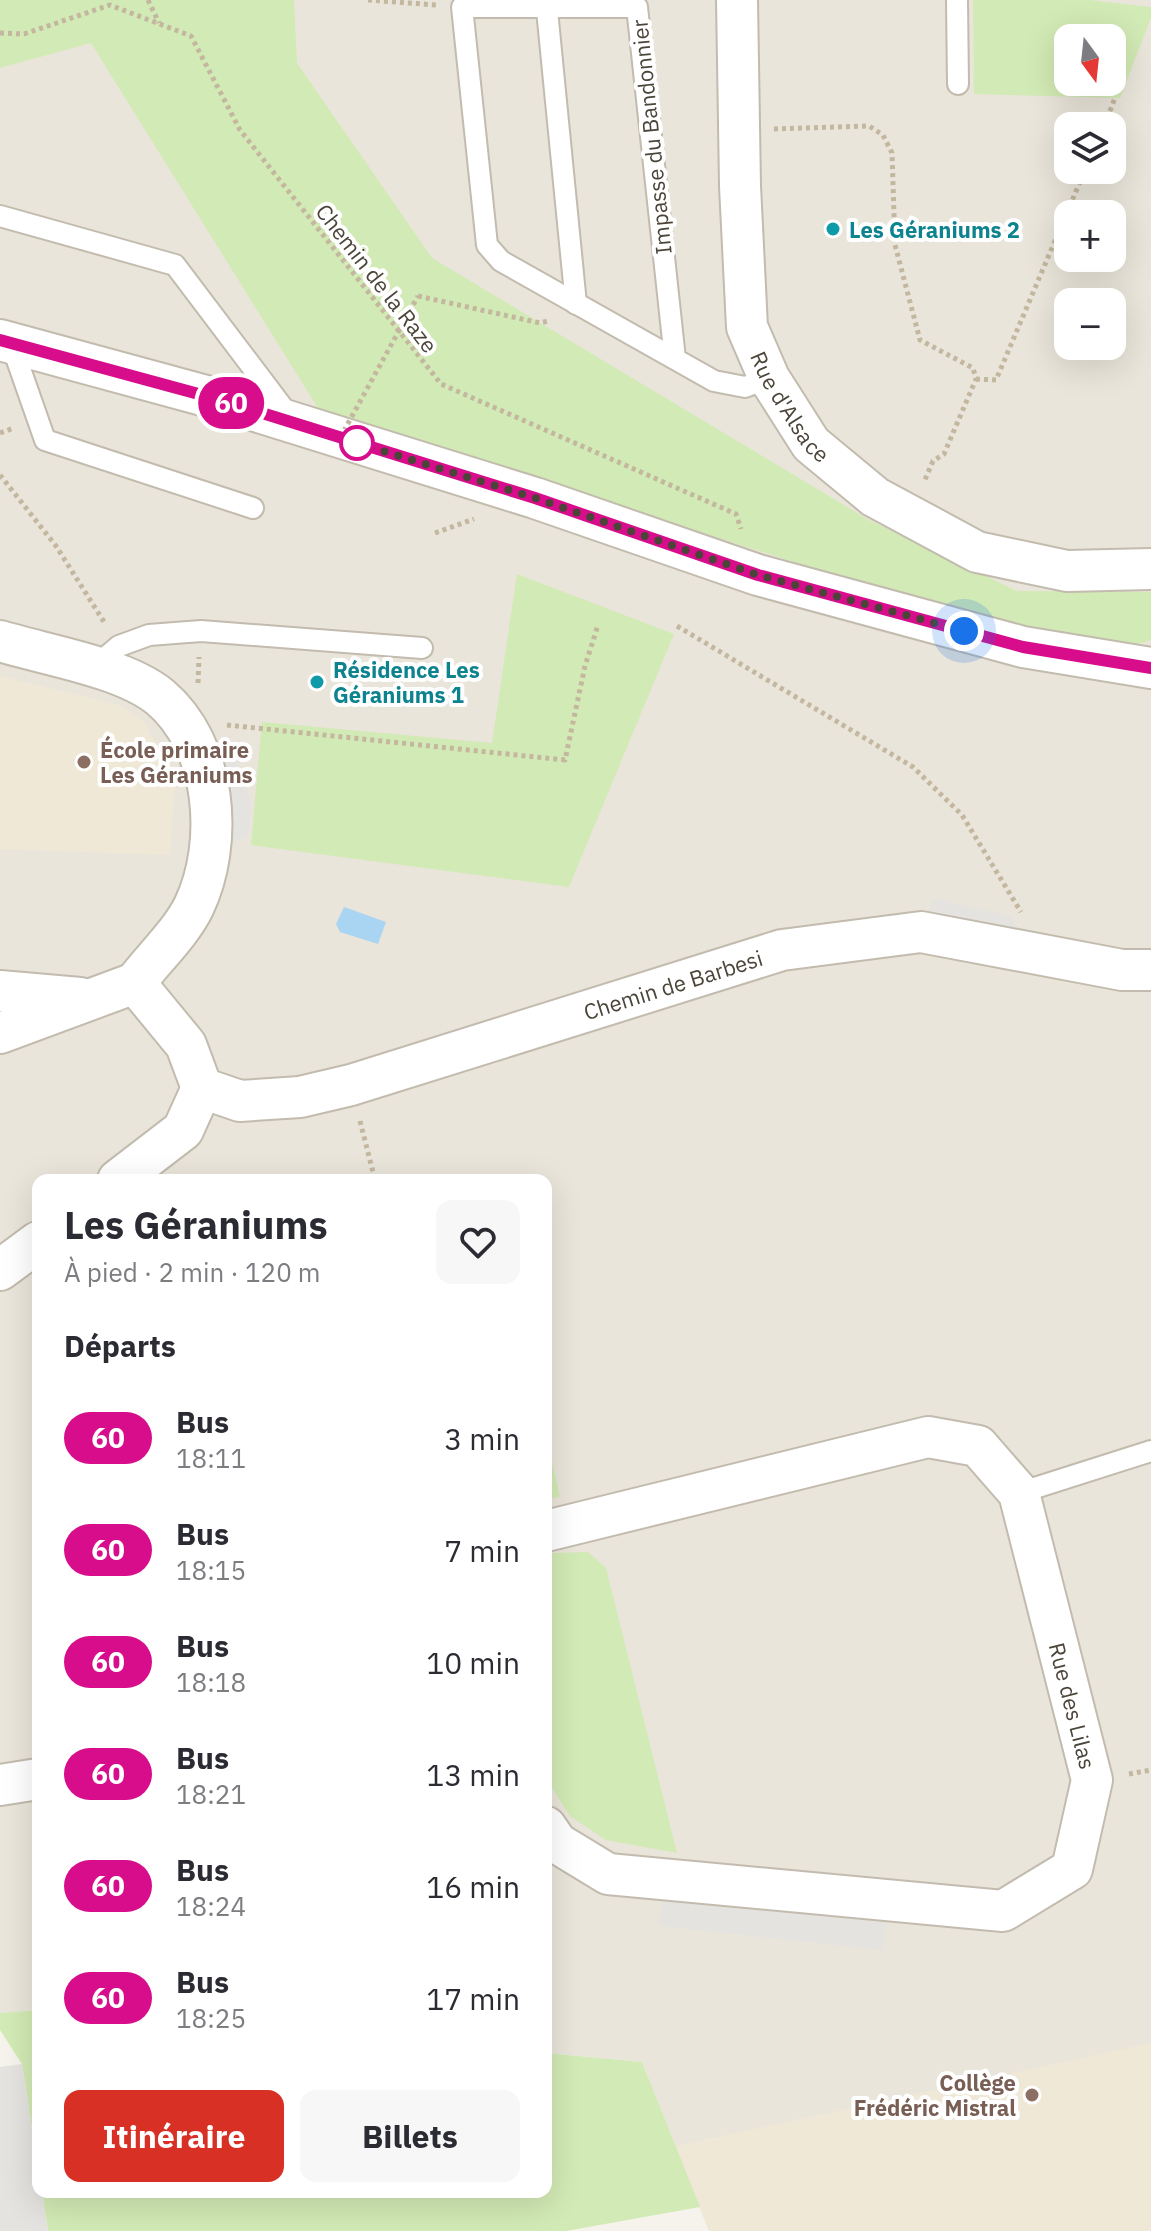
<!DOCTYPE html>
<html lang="fr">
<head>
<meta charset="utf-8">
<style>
  body { margin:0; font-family:"IBM Plex Sans",sans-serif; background:#f7f7f7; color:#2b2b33; height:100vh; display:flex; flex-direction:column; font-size:30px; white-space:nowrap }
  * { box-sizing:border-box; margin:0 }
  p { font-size:26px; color:#7c7c81 }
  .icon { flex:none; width:44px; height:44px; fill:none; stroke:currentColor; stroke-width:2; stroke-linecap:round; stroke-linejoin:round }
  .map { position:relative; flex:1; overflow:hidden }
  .sheet { position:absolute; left:32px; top:1174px; width:520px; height:1024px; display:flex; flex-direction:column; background:#fff; border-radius:16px; box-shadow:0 8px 32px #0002 }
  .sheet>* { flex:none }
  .badge { padding:0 16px; border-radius:26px; font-size:28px; line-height:52px }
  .needle { width:52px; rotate:165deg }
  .controls { position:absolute; left:1054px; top:24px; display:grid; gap:16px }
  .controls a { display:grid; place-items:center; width:72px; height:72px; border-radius:16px; background:#fff; box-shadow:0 8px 32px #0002; font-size:40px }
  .you { position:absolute; width:40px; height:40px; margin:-20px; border:6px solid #fff; border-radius:50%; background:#1a73e8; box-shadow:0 0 0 12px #1a73e833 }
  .map>.badge { position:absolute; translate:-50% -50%; box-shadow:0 0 0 4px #fff }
  h2 { padding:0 32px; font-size:30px; line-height:72px }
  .round { display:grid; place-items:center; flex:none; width:84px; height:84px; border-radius:16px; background:#f7f7f7 }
  .summary { display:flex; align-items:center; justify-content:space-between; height:136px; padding:0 32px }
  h1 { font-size:38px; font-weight:800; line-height:60px }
  .cta { display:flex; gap:16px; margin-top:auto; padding:16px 32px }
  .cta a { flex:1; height:92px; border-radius:16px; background:#d93025; color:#fff; font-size:32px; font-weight:800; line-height:92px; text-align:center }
  .cta a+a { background:#f7f7f7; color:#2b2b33 }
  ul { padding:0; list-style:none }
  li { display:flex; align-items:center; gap:24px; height:112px; padding:0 32px }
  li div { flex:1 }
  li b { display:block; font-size:30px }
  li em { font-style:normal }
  li .badge { min-width:88px; font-weight:700; text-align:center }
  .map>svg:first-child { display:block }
</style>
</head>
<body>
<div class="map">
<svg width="1151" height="2231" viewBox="0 0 1151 2231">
  <rect width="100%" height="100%" fill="#f6f3ec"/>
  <path fill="#eae5da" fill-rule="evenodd" d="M0,0H1151V2231H709L642,2062L546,2053V1180H38V2010L0,2013ZM1068,38H1112V82H1068ZM1068,126H1112V170H1068ZM1068,214H1112V258H1068ZM1068,302H1112V346H1068Z"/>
  <g fill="#efe8d6">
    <path d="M0,676L123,706L143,721L175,778L170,855L0,849Z"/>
    <path d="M1151,2043V2231H709L676,2146Z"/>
  </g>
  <g fill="#d2eab5" fill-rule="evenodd">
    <path d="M0,0H294L297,63L432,258L869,520L1017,591L1151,592V640L1122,649L985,622L321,413L91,43L0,68Z"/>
    <path d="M973,0H1090L1151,7V18L1120,98L974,94ZM1112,38V82H1068V38Z"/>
    <path d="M517,574L674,634L569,887L251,845L262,722L492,743Z"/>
    <path d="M546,1436L560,1497L546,1499Z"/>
    <path d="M588,1552L606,1568L677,1853L606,1840L570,1816L547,1780L546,1557L552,1553Z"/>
    <path d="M38,2010V2167L22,2064L0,2030V2013Z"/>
    <path d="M546,2053L642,2062L700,2207L566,2231H48L42,2192H546Z"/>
  </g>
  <g fill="#e5e3e0">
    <path d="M207,746L234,748L251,801L248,836L223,846Z"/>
    <path d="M934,898L1013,917L1020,941L926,917Z"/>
    <path d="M663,1897L886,1921L882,1950L659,1926Z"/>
    <path d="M22,2064L38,2167V2192H42L48,2231H0V2067Z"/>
  </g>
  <path fill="#a9d4f2" d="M344,907L386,922L378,944L340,932L336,924Z"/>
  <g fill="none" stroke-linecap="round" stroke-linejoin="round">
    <g stroke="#c2bbae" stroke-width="24">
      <g id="service">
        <path d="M546,0L576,304"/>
        <path d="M957,0L958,84"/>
        <path d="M0,216L175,265L290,417"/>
        <path d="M11,343L45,440L253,508"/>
        <path d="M675,359L637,7H462L487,245L501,261L714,381L745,387L769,378"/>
        <path d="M93,668L119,646L149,635L201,631L422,648"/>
        <path d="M1019,1493L1151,1451"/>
      </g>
    </g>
    <g stroke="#c2bbae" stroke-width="44">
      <g id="minor">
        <path id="s1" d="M737,0L740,186L747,327L769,378L811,444L875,497L977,552L1067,571L1151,569"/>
        <path d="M0,340L217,399L535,498L758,575L1023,647L1151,668"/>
        <path d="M0,641C46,655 123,667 160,697C217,745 224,843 194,906C181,933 153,959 135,983"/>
        <path d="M0,991L80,998"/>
        <path d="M0,1033L135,983L186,1045L202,1088"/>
        <path id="s2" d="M202,1088L240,1101L300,1097L351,1085L782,950L921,932L1122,970H1151"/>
        <path d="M118,1180L183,1130L202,1088"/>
        <path d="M0,1270L38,1242"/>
        <path id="s3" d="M546,1531L928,1437L978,1446L1019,1493L1092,1780L1072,1869L1003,1911L608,1874L557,1843L546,1827"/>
        <path d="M0,1785L38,1779"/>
      </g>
    </g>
    <g stroke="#c4b79f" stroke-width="5" stroke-dasharray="4 4" stroke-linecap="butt">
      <path d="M148,0L159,23"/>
      <path d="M368,0L436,5"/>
      <path d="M0,33L24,34L110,5L191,36L240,130L441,384L736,514L741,529"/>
      <path d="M1104,126L1115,98"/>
      <path d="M774,129L869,126L883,135L892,153L895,245L920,340L973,368L976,379L944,454L933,461L924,482"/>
      <path d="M418,296L540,323L548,321"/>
      <path d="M976,379L996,380L1085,170"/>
      <path d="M0,433L14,428"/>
      <path d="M0,475L56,546L106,625"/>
      <path d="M435,533L474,519"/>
      <path d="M677,626L913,767L962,815L1021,912"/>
      <path d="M198,683L199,657"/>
      <path d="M227,725L565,760L585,666L598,625"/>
      <path d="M360,1121L375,1180"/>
      <path d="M1129,1774L1151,1770"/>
    </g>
    <use href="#service" stroke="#fff" stroke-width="20"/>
    <use href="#minor" stroke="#fff" stroke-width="40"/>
    <path stroke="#c4b79f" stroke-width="5" stroke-dasharray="4 4" stroke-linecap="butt" d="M340,438L418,296"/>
  </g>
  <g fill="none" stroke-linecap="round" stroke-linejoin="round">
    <g stroke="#fff" stroke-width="18">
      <path id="line" d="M0,340L217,399L535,498L758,575L1023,647L1151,668"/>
    </g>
    <use href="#line" stroke="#d80d8c" stroke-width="12"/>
    <path stroke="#4b4439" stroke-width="8" stroke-dasharray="0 14.4" d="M357,443L535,498L758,575L964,631"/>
  </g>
  <g fill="#0f9aa8" stroke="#fff" stroke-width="3">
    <circle cx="833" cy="229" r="8"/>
    <circle cx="317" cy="682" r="8"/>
  </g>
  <circle fill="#fff" stroke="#d80d8c" stroke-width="4" cx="357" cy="443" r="16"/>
  <g fill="#8d6e63" stroke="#fff" stroke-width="3">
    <circle cx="84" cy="762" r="8"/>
    <circle cx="1032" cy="2095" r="8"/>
  </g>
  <g text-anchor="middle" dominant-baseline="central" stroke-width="8" stroke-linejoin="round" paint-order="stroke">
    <g font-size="22" fill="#4b4439" stroke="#fff">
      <text transform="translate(651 137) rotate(-96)">Impasse du Bandonnier</text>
      <text transform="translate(377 278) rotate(52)">Chemin de la Raze</text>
      <text stroke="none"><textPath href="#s1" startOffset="418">Rue d'Alsace</textPath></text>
      <text stroke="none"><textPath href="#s2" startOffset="490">Chemin de Barbesi</textPath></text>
      <text stroke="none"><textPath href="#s3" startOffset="726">Rue des Lilas</textPath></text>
    </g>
    <g font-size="22" font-weight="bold" fill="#0d838f" stroke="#fff" text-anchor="start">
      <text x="849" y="229">Les Géraniums 2</text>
      <text x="333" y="669">Résidence Les<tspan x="333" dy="25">Géraniums 1</tspan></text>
    </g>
    <g font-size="22" font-weight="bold" fill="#785e54" stroke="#fff" text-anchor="start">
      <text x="100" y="749">École primaire<tspan x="100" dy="25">Les Géraniums</tspan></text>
      <text x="1016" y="2082" text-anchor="end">Collège<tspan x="1016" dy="25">Frédéric Mistral</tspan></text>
    </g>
  </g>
</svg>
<div class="controls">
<a><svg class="needle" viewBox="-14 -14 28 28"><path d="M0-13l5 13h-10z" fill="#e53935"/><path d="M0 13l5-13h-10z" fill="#7c7c81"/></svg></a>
<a><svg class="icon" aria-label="layers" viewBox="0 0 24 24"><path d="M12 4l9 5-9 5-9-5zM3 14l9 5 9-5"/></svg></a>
<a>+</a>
<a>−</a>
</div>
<div class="you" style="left:964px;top:631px"></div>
<b class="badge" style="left:231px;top:403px;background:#d80d8c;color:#fff">60</b>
<section class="sheet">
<div class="summary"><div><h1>Les Géraniums</h1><p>À pied · 2 min · 120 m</p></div><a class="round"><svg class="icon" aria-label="heart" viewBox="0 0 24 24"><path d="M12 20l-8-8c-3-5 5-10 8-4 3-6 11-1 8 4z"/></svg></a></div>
<h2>Départs</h2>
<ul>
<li><span class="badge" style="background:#d80d8c;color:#fff">60</span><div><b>Bus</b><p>18:11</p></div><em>3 min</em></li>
<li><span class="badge" style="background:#d80d8c;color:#fff">60</span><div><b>Bus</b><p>18:15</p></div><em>7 min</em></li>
<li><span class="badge" style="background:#d80d8c;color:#fff">60</span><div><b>Bus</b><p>18:18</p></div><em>10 min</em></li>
<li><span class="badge" style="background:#d80d8c;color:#fff">60</span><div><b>Bus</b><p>18:21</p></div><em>13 min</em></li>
<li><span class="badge" style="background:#d80d8c;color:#fff">60</span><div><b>Bus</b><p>18:24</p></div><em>16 min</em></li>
<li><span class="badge" style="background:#d80d8c;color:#fff">60</span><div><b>Bus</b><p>18:25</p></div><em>17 min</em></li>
</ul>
<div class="cta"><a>Itinéraire</a><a>Billets</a></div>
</section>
</div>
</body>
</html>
